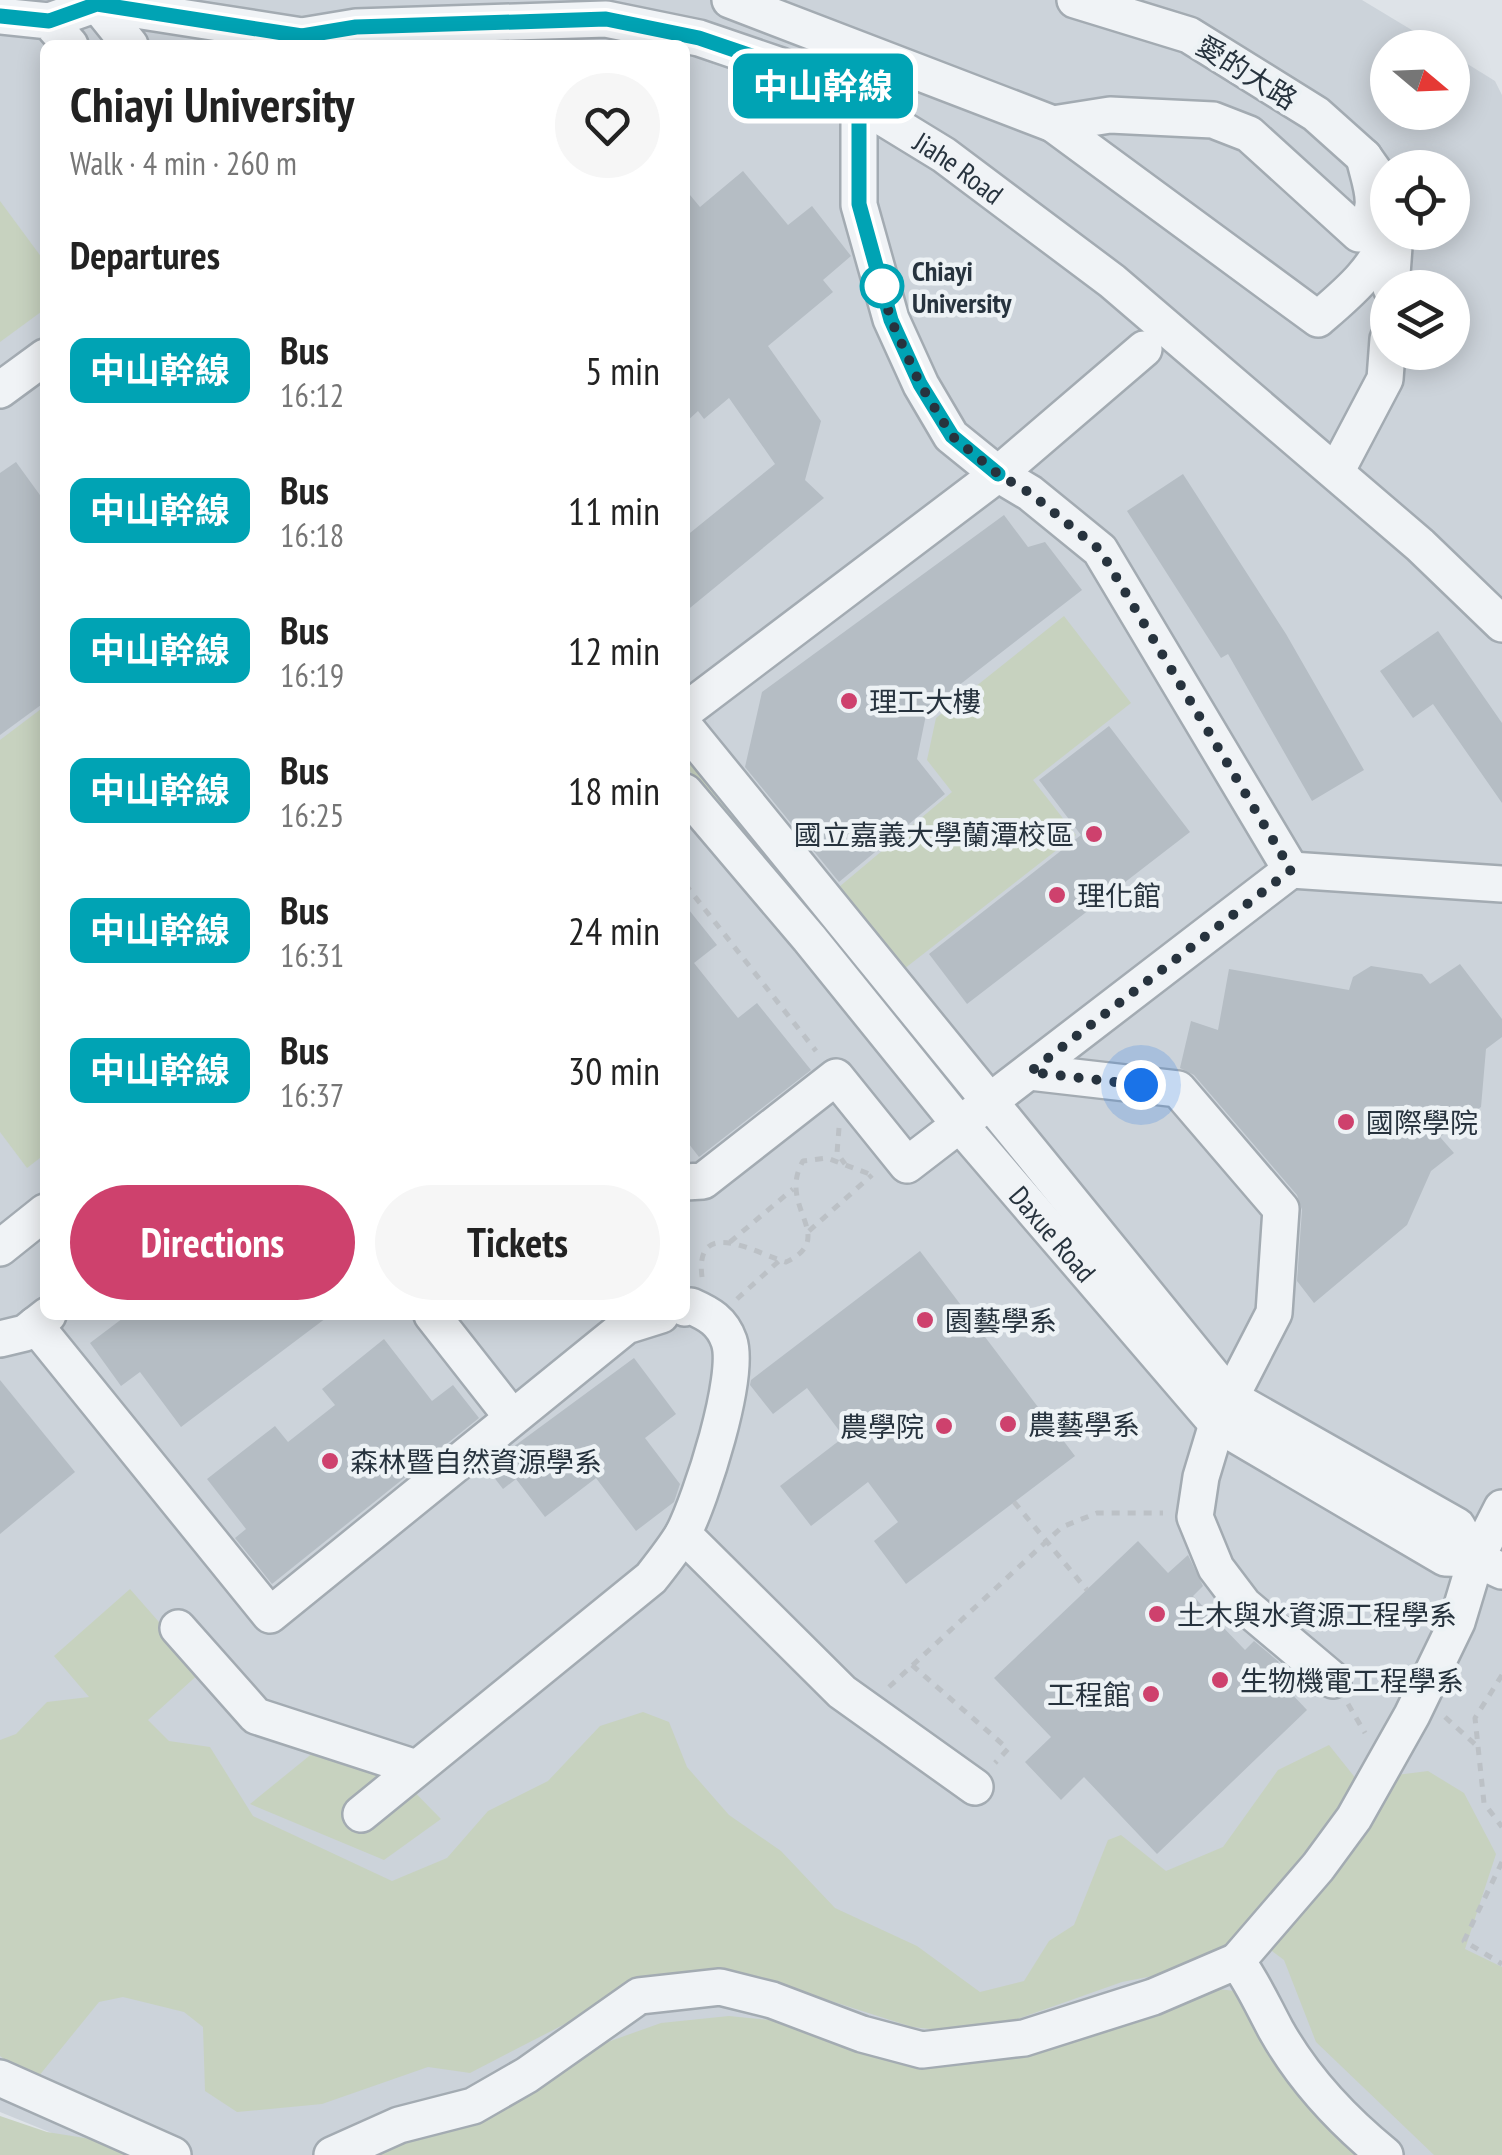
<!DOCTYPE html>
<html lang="en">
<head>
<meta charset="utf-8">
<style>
  body { margin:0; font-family:"PT Sans Narrow","Noto Sans TC",sans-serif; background:#f6f6f6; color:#222; height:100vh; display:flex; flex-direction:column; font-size:38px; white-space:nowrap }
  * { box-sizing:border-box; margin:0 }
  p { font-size:32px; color:#767676 }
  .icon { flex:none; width:55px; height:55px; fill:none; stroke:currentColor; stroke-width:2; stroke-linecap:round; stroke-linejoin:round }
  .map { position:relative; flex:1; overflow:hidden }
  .sheet { position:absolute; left:40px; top:40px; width:650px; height:1280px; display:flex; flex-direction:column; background:#fff; border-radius:15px; box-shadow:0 5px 25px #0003 }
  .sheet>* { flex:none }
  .badge { padding:0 20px; border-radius:15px; font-size:35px; line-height:65px }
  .needle { width:65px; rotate:109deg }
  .buttons { position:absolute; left:1370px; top:30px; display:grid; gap:20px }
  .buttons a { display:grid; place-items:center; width:100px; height:100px; border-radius:50%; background:#fff; box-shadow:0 5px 25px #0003; font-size:50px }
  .you { position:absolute; width:50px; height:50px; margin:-25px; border:8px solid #fff; border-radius:50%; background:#1a73e8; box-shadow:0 0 0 15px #1a73e833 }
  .map>.badge { position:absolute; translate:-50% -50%; box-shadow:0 0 0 5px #fff }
  h2 { padding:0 30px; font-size:38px; line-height:90px }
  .round { display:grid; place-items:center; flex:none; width:105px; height:105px; border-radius:52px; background:#f6f6f6 }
  .summary { display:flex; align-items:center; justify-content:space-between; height:170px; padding:0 30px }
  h1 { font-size:48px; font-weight:700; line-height:75px }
  .primary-button { display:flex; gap:20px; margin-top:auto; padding:20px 30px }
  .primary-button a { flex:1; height:115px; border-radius:60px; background:#ce416d; color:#fff; font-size:40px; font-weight:700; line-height:115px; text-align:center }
  .primary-button a+a { background:#f6f6f6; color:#222 }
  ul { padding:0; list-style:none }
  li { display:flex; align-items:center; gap:30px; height:140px; padding:0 30px }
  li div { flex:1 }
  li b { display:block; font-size:38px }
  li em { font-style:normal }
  li .badge { min-width:110px; font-weight:700; text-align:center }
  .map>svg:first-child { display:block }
</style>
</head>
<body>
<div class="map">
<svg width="1502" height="2155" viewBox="0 0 1502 2155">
  <rect width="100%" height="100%" fill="#dee3e8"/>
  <path fill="#ccd3da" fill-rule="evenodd" d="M0,0H1362L1440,47L1388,48V112H1452L1453,55L1495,81L1502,95V2155H106L0,2112ZM45,45H685V1315H45ZM1388,168H1452V232H1388ZM1388,288H1452V352H1388Z"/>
  <g fill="#c7d2bf">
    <path d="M0,201L45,262V309L0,342Z"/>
    <path d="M1064,616L1131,703L1033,780L1076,835L886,983L820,903L952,792L927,760L936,718Z"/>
    <path d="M45,706V1154L27,1168L0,1132V740Z"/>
    <path d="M690,756L806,899L798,906L685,765V760Z"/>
    <path d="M130,1589L202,1671L148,1720L169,1741L210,1747L253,1816L392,1881L447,1858L488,1811L548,1781L600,1726L643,1712L669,1722L687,1767L729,1815L781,1851L835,1908L917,1946L980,1992L1024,1981L1049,1941L1074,1925L1108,1840L1121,1835L1166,1871L1223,1847L1278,1770L1329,1745L1357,1780L1428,1771L1464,1793L1496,1854L1465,1949L1502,1967V2155H1434L1316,2042L1284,1960L1252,1936L1178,1971L1122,1982L975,2034L912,2027L806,1993L738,1982L590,2011L470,2073L428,2067L322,2104L237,2112L205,2091L203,2027L184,2012L123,1997L99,2002L34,2082L0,2056V1740L16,1734L47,1702L89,1697L54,1656Z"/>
    <path d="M319,1748L393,1770L441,1819L384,1860L250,1804Z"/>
    <path d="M1210,1988L1251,1993L1389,2155H334L467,2092L661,2023L729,2016L827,2026L919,2055Z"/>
    <path d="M0,2116L47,2132L135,2146L145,2155H0Z"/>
  </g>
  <g fill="#b5bdc4">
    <path d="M743,171L788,225L812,206L851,256L823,280L833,292L768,346L821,421L805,480L824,498L685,612V537L775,464L729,398L704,419L698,411L685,423V189L700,207Z"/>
    <path d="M16,462L45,502V702L0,735V473Z"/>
    <path d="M1183,474L1286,634L1364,770L1312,801L1228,654L1221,658L1127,511Z"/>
    <path d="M1004,515L1028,547L1045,542L1082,590L927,710L917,759L945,794L839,882L745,767L762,692Z"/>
    <path d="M1438,631L1502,723V803L1433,704L1413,718L1380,671Z"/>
    <path d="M1109,726L1190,832L967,1004L929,954L1081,835L1039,780Z"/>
    <path d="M685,905L717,945L694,963L738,1018L757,1003L811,1070L699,1157L685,1139Z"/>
    <path d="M1460,964L1502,1019V1037L1486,1049L1481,1107L1440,1137L1454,1153L1431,1171L1407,1225L1314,1303L1297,1281L1302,1210L1297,1195L1194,1075L1180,1068L1191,1021L1218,1030L1229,969L1349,990L1353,977L1371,966L1422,974L1430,984Z"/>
    <path d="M920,1251L1075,1456L906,1584L874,1541L898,1522L868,1482L811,1526L780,1486L844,1437L807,1388L773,1414L750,1385L751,1380Z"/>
    <path d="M127,1315H330L181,1427L140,1372L121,1386L90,1343Z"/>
    <path d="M384,1339L432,1401L453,1385L479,1418L272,1584L235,1538L246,1529L207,1479L275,1426L288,1442L335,1405L322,1389Z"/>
    <path d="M634,1358L676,1414L645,1438L680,1484L674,1502L636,1531L596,1478L545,1517L516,1479L503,1489L486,1467Z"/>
    <path d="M0,1380L75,1472L0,1534Z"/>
    <path d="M1138,1541L1168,1573L1188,1555L1203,1586L1193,1596L1245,1650L1254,1641L1279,1662L1270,1671L1307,1710L1157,1854L1084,1777L1061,1800L1025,1762L1051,1737L994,1678Z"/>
  </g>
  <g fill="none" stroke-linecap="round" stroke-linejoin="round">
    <g stroke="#a3abb2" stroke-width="40">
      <g id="minor">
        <path d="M730,0L1053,124L1318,319C1347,294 1377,270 1389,232"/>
        <path d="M1075,0L1189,35L1316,114L1364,157L1376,174"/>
        <path d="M86,1L97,4L130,45"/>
        <path d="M0,16L49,21L70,45"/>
        <path id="s1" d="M49,21L97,4L302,36L356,27L606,19L699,38L781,66L859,103L944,155L1112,281L1420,545L1502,624"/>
        <path d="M1053,124L1110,115L1213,120L1249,134L1359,234C1383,208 1371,188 1364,157"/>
        <path d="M1391,288L1395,233"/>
        <path d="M0,390L45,357"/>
        <path d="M1336,472L1385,379L1388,339"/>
        <path d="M685,711L998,474L1144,349"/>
        <path d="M685,727L1231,1398L1457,1526L1476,1559"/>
        <path id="s2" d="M685,792L809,938L961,1126L1217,1424L1445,1558L1476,1559L1502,1571"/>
        <path d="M1291,870L1502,884"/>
        <path d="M1030,1072L1178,1089L1281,1209L1274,1313L1217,1424L1201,1477L1195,1517L1216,1568L1244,1605L1333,1680"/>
        <path d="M685,1182L703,1181L836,1077L907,1165L1291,870L1100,550L1030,493L998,474L951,436L921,385L891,319L859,205V103"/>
        <path d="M0,1248L45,1212"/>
        <path d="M432,1315L512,1417"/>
        <path d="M35,1325L270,1615L626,1326L661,1315"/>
        <path d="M0,1339L25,1333L48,1315"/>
        <path d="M683,1534L842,1692L975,1787"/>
        <path d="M178,1628L256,1716L416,1768"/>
        <path d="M361,1814L651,1578C662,1564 674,1549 683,1534C701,1499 741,1376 729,1341C722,1321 709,1314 691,1306L685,1308"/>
        <path d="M1237,1961L1318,1867L1354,1818L1412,1715L1457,1622L1476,1559L1502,1508"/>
        <path d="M0,2078L173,2155"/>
        <path d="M332,2155L399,2125L473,2106L527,2075L639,1996L720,1987L772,2000L862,2034L922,2050L1024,2038L1153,1997L1237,1961C1253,1983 1263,2006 1276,2030C1303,2078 1342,2120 1385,2155"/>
      </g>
    </g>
    <g stroke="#bcc1c6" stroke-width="5" stroke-dasharray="8 8" stroke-linecap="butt">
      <path d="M685,884L816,1051"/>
      <path d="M839,1128L837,1153L845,1164"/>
      <path d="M809,1231L872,1175"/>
      <path d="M730,1242L793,1189"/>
      <path d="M702,1277C694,1214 759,1255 786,1262C839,1237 776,1207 803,1161L827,1158L872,1175"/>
      <path d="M737,1299L780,1260"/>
      <path d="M1014,1502L1087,1590"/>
      <path d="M912,1665L1008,1749L995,1763"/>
      <path d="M1502,1675L1475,1718L1484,1803L1502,1827"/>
      <path d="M889,1687L1062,1527L1097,1513H1163"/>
      <path d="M1348,1704L1365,1733"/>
      <path d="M1445,1717L1477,1746"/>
      <path d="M1502,1862L1464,1941L1502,1964"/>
    </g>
    <use href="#minor" stroke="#f0f3f6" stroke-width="35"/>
  </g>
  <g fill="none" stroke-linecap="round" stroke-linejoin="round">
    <g stroke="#fff" stroke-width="22">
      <path id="line" d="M0,16L49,21L97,4L302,36L356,27L606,19L699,38L781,66L859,103V204L891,320L920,384L952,436L998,474"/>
    </g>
    <use href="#line" stroke="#00a3b4" stroke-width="15"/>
    <path stroke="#27333e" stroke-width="10" stroke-dasharray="0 18" d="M882,286L880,281L891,320L920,384L952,436L998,474L1030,493L1100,550L1291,870L1030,1072L1141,1085"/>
  </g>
  <circle fill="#fff" stroke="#00a3b4" stroke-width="5" cx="882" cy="286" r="20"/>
  <g fill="#ce416d" stroke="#edf2f5" stroke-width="4">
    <circle cx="849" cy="701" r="10"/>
    <circle cx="1094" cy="834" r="10"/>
    <circle cx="1057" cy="895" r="10"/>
    <circle cx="1346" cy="1122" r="10"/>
    <circle cx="925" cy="1320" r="10"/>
    <circle cx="1008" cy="1424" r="10"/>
    <circle cx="944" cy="1426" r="10"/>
    <circle cx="330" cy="1461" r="10"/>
    <circle cx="1157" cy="1614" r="10"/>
    <circle cx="1220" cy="1680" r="10"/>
    <circle cx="1151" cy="1694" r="10"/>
  </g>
  <g text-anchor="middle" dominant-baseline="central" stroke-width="9" stroke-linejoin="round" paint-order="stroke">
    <g font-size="28" fill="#27333e" stroke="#edf2f5">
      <text transform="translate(1247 72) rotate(32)">愛的大路</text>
      <text stroke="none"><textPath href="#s1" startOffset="950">Jiahe Road</textPath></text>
      <text stroke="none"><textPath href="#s2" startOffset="575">Daxue Road</textPath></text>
    </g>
    <g font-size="28" font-weight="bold" fill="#27333e" stroke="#edf2f5" text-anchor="start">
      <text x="912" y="270">Chiayi<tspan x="912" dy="32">University</tspan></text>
    </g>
    <g font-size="28" fill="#27333e" stroke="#edf2f5" text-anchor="start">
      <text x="869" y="701">理工大樓</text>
      <text x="1074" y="834" text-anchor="end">國立嘉義大學蘭潭校區</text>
      <text x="1077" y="895">理化館</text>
      <text x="1366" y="1122">國際學院</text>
      <text x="945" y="1320">園藝學系</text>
      <text x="1028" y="1424">農藝學系</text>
      <text x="924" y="1426" text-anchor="end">農學院</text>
      <text x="350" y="1461">森林暨自然資源學系</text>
      <text x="1177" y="1614">土木與水資源工程學系</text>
      <text x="1240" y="1680">生物機電工程學系</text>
      <text x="1131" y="1694" text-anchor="end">工程館</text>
    </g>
  </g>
</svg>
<div class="buttons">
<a><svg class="needle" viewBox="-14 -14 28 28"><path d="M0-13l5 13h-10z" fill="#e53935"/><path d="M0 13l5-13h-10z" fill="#767676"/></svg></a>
<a><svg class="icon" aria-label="locate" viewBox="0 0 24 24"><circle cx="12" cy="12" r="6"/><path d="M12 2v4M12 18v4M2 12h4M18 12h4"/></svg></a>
<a><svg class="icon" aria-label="layers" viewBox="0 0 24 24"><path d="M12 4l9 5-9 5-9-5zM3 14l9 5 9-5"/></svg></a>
</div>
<div class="you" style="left:1141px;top:1085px"></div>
<b class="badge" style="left:823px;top:86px;background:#00a3b4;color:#fff">中山幹線</b>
<section class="sheet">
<div class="summary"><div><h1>Chiayi University</h1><p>Walk · 4 min · 260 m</p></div><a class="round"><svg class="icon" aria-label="heart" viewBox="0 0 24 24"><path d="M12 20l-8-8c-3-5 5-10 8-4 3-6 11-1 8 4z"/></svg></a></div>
<h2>Departures</h2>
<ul>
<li><span class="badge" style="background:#00a3b4;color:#fff">中山幹線</span><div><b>Bus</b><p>16:12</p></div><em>5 min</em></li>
<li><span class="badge" style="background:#00a3b4;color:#fff">中山幹線</span><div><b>Bus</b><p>16:18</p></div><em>11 min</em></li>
<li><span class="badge" style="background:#00a3b4;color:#fff">中山幹線</span><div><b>Bus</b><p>16:19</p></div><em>12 min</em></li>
<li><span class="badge" style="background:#00a3b4;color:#fff">中山幹線</span><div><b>Bus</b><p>16:25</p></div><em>18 min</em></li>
<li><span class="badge" style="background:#00a3b4;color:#fff">中山幹線</span><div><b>Bus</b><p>16:31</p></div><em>24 min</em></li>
<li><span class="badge" style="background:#00a3b4;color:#fff">中山幹線</span><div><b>Bus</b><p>16:37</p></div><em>30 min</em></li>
</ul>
<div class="primary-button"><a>Directions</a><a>Tickets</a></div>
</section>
</div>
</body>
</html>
